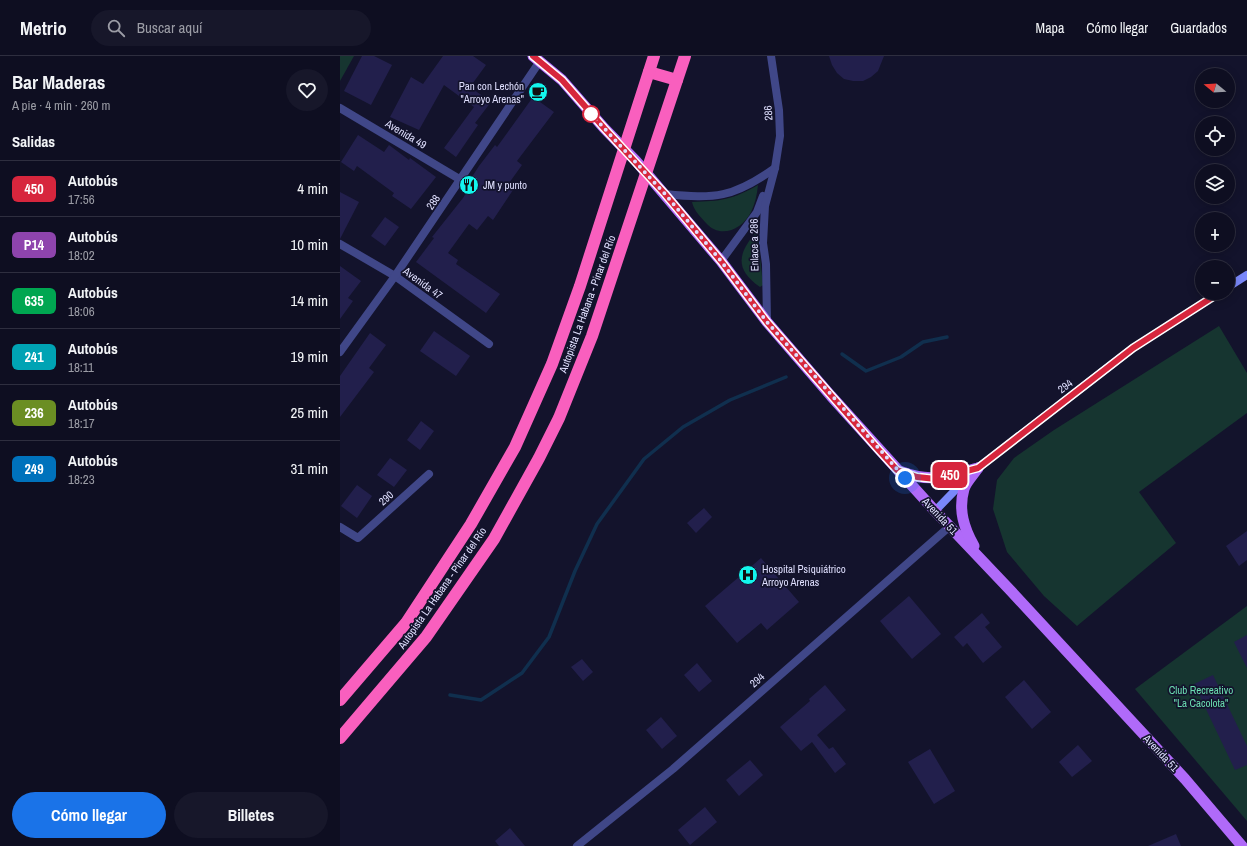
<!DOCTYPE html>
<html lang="es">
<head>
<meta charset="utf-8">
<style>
  body { margin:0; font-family:"Archivo Narrow",sans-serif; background:#17172a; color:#f1f3f6; height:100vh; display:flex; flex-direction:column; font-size:15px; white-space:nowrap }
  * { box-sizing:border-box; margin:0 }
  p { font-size:13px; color:#9b9ca5 }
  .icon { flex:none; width:22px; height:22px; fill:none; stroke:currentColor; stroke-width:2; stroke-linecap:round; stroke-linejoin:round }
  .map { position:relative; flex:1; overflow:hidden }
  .panel { display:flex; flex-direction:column; background:#0e0e21; width:340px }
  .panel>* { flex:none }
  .badge { padding:0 8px; border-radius:6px; font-size:14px; line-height:26px }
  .needle { width:26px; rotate:288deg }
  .tools { position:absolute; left:855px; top:12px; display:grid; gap:8px }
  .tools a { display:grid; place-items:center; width:40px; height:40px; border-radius:50%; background:#0e0e21; box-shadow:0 2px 10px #0003,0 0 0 1px #2e2e3f; font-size:20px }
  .you { position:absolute; width:20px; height:20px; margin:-10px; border:3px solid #fff; border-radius:50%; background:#1a73e8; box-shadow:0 0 0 6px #1a73e833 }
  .map>.badge { position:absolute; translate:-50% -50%; box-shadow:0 0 0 2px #fff }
  h2 { padding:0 12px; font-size:15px; line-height:36px }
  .round { display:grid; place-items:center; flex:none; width:42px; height:42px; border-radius:21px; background:#17172a }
  .overview { display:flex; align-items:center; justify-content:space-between; height:68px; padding:0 12px }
  h1 { font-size:19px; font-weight:700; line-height:30px }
  .action { display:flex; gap:8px; margin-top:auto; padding:8px 12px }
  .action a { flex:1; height:46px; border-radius:24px; background:#1a73e8; color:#fff; font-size:16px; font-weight:700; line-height:46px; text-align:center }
  .action a+a { background:#17172a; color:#f1f3f6 }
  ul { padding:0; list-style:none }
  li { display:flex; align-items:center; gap:12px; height:56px; padding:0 12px; border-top:1px solid #2e2e3f }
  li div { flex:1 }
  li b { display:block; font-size:15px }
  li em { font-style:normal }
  li .badge { min-width:44px; font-weight:700; text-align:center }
  header { display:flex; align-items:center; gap:24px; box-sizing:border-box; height:56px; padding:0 20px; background:#0e0e21; border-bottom:1px solid #2e2e3f }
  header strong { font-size:19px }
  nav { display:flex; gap:22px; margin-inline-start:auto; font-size:14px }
  .search { width:280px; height:36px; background:#17172a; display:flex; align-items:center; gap:10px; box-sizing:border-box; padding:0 14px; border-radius:22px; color:#9b9ca5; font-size:15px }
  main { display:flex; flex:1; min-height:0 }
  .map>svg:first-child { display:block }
</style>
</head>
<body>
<header>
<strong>Metrio</strong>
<div class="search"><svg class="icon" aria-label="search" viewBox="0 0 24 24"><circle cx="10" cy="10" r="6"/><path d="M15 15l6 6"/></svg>Buscar aquí</div>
<nav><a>Mapa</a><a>Cómo llegar</a><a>Guardados</a></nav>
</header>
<main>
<section class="panel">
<div class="overview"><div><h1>Bar Maderas</h1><p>A pie · 4 min · 260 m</p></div><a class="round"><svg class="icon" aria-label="heart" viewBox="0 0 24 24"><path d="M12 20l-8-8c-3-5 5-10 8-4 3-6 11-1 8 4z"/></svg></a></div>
<h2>Salidas</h2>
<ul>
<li><span class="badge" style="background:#d7263d;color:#fff">450</span><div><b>Autobús</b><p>17:56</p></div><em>4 min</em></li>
<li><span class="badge" style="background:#8e44ad;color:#fff">P14</span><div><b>Autobús</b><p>18:02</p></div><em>10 min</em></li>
<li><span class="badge" style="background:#00a651;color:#fff">635</span><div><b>Autobús</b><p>18:06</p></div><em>14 min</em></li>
<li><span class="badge" style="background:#00a3b4;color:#fff">241</span><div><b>Autobús</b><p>18:11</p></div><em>19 min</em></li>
<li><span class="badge" style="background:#6b8e23;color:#fff">236</span><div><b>Autobús</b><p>18:17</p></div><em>25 min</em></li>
<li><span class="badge" style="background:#0072bc;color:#fff">249</span><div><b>Autobús</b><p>18:23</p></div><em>31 min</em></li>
</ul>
<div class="action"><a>Cómo llegar</a><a>Billetes</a></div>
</section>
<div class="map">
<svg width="907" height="790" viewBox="0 0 907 790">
  <rect width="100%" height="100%" fill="#13132c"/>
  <g fill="#163530">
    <path d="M0,0H14L0,25Z"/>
    <path d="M418,129C417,139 415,148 411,156C402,174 380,183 366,167C360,160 354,155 352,146C381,145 392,144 418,129Z"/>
    <path d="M417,175L423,229L420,231C393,212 399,196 417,175Z"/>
    <path d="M879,270L907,317V357L799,436L836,487L737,570L704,540L667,496L653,453L657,424L674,402L714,374Z"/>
    <path d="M907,550V765L795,633Z"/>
  </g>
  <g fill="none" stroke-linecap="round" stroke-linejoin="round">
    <g stroke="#102f4e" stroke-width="3.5">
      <path d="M502,298L526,315L561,301L583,286L607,281"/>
      <path d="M110,639L141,644L182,617L209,581L235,515L257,468L304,403L343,371L390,344L446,321"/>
    </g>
  </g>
  <g fill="#221f4c">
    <path d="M22,0H34L52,9L31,49L4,35Z"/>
    <path d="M103,0H133L146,9L130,31L151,46L135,67L138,69L116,101L104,92L134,51L104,29L79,74L50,61L71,21L83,28Z"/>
    <path d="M489,0H544L538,15L531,21L523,25H513L504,23L497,17L492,9Z"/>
    <path d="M193,41L214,56L177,105L182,109L167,130L173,134L153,164L148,160L137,174L129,168L108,197L118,204L116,208L160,238L146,257L76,206L94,182L92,181L123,142L129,132L126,130L139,110L155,89L157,91Z"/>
    <path d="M18,79L44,96L49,89L69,104L70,102L96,121L71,153L52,140L54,137L17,110L14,115L1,106Z"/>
    <path d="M0,136L19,146L0,183Z"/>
    <path d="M45,161L59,171L45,190L31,180Z"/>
    <path d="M0,210L21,225L8,242L13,245L0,263Z"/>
    <path d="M94,275L130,300L116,320L80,295Z"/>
    <path d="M30,277L46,289L29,312L34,316L0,361V320Z"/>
    <path d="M81,365L94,375L80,394L67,384Z"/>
    <path d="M50,402L67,414L54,431L37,419Z"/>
    <path d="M17,429L32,440L17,462L1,450Z"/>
    <path d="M364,452L372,461L356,477L347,467Z"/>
    <path d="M907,475V504L899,510L886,490Z"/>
    <path d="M421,502L459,546L427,574L421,567L397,587L365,550Z"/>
    <path d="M569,540L601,578L572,603L540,565Z"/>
    <path d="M642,557L650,567L645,571L662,591L643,607L627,587L623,591L614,581Z"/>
    <path d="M907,579V612L894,586Z"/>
    <path d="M242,603L253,616L243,625L231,611Z"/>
    <path d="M357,607L372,625L359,636L344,619Z"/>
    <path d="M873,619L907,690V709L895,714L854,628Z"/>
    <path d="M684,624L711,656L692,673L665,641Z"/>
    <path d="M485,629L506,654L477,679L489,693L493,691L506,708L495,717L472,686L461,695L440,671L470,645L469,643Z"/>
    <path d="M321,661L337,680L322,693L306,674Z"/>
    <path d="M738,689L752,705L732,721L719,706Z"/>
    <path d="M590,693L615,735L594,748L568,706Z"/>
    <path d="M410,704L423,719L399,740L386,724Z"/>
    <path d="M365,751L377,766L350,789L338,774Z"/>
    <path d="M170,772L185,790H159L155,785Z"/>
    <path d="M836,778L841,790H808Z"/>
  </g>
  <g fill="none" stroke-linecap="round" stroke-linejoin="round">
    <g stroke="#404788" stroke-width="8">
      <path d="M0,52L121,124"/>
      <path d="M325,138C375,143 393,142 435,112"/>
      <path d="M0,188L55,220L149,288"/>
      <path d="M381,205L417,156L423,140"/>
      <path d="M427,266L426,208L423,187L425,150L435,112L440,80L439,54L431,0"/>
      <path d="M0,296L55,220L200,5"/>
      <path d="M0,471L18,482L89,418"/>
      <path d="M237,790L333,713L609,471"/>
    </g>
    <g stroke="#7a88fa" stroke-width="8">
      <path d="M888,231L907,219"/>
      <path d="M634,415L793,292L879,237"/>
      <path d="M595,455L626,423"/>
    </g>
    <g stroke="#b06af9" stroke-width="11">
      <path d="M193,0L222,24L264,72L296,105L381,205L427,266L491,340L595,455L670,534L845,723L902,790"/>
      <path d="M559,415C594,428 604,420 638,412"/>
      <path d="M634,490C624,472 618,454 624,433C626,426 634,418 638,412"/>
    </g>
    <g stroke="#f95fbe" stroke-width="12">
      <path d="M309,16L337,24"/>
      <path d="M0,644L66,567L131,468L175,391L212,308L240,230L314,0"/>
      <path d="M0,682L86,581L154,483L199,402L219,362L252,280L345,0"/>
    </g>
  </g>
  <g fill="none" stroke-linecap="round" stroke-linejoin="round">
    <g stroke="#fff" stroke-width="9">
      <path id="line" d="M193,0L222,24L264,72L325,138L381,205L427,266L537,392L557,414L577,421L596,423L638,412L793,292L879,237"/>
    </g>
    <use href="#line" stroke="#d7263d" stroke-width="6"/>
    <path stroke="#dfdffe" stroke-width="4" stroke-dasharray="0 7.2" d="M251,58L325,138L381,205L427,266L565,422"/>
  </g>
  <defs>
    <g id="cafe-disc" transform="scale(1)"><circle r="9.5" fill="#13f6ed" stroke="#13132c"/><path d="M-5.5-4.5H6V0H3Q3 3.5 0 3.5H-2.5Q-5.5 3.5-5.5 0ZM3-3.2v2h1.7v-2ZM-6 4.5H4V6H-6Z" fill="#111"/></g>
    <g id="restaurant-disc" transform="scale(1)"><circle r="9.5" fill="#13f6ed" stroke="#13132c"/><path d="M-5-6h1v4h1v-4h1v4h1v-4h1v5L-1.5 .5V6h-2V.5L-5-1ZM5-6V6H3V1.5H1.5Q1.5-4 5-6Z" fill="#111"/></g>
    <g id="hospital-disc" transform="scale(1)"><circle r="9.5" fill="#13f6ed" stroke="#13132c"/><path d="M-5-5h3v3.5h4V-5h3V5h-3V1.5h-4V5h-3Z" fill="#111"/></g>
  </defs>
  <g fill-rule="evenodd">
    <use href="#cafe-disc" x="198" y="36"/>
    <use href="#restaurant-disc" x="129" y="129"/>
    <use href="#hospital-disc" x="408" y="519"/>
  </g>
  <circle fill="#fff" stroke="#d7263d" stroke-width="2" cx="251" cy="58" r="8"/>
  <g text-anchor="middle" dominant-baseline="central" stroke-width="3.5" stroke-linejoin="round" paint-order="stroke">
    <g font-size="11" fill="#dfdffe" stroke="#13132c" text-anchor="start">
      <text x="184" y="30" text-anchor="end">Pan con Lechón<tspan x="184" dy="13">"Arroyo Arenas"</tspan></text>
      <text x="143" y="129">JM y punto</text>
      <text x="422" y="513">Hospital Psiquiátrico<tspan x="422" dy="13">Arroyo Arenas</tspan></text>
    </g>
    <g font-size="11" fill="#dfdffe" stroke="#13132c">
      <text transform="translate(428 57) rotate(-94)">286</text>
      <text transform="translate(66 78) rotate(31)">Avenida 49</text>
      <text transform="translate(93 146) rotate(-56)">288</text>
      <text transform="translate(414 189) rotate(-91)">Enlace a 286</text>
      <text transform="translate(83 227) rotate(36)">Avenida 47</text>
      <text transform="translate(247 248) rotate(-70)">Autopista La Habana - Pinar del Río</text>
      <text transform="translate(725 330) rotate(-37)">294</text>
      <text transform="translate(46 442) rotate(-42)">290</text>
      <text transform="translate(600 460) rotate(47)">Avenida 51</text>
      <text transform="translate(102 532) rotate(-55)">Autopista La Habana - Pinar del Río</text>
      <text transform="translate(417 624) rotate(-42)">294</text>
      <text transform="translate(821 697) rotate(47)">Avenida 51</text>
    </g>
    <g font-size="11" fill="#6bddb1" stroke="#13132c">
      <text x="861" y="634">Club Recreativo<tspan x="861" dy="13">"La Cacolota"</tspan></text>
    </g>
  </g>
</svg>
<div class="tools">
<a><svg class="needle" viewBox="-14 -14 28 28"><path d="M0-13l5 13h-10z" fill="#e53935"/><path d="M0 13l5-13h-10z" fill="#9b9ca5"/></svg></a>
<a><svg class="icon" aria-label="locate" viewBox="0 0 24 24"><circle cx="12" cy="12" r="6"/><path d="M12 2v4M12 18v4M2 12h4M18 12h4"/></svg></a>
<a><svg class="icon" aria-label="layers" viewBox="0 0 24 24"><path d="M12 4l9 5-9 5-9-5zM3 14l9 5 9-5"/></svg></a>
<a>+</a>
<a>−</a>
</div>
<div class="you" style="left:565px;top:422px"></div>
<b class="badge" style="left:610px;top:419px;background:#d7263d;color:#fff">450</b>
</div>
</main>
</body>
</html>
